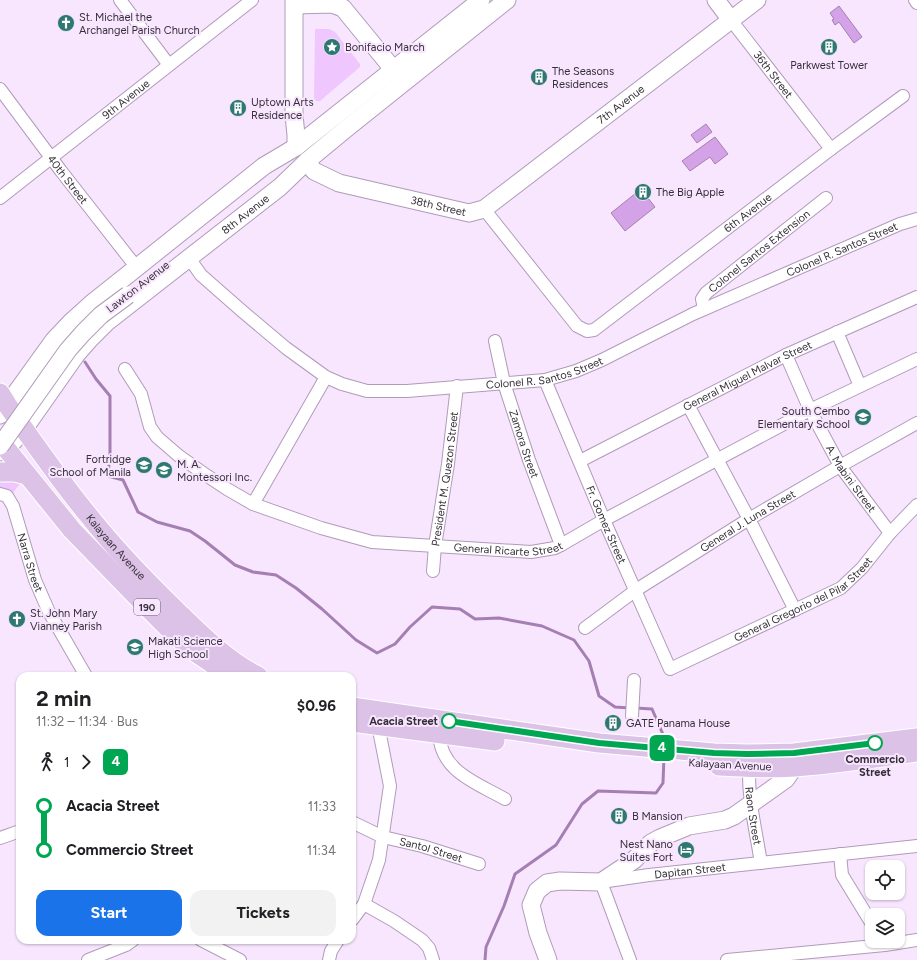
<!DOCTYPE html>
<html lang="en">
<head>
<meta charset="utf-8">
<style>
  body { margin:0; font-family:Figtree,sans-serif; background:#f2f2f2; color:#202124; height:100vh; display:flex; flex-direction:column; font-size:15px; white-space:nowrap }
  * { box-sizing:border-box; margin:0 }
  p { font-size:13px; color:#757577 }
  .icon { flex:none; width:22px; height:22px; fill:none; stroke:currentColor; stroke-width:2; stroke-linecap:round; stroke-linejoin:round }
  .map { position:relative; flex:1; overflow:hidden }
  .side { position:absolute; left:16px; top:672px; width:340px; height:272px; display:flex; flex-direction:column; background:#fff; border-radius:12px; box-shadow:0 1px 3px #0004 }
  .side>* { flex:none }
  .badge { padding:0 8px; border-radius:6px; font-size:14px; line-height:26px }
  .buttons { position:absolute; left:865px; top:860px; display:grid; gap:8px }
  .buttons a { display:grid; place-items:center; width:40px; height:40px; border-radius:8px; background:#fff; box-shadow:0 1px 3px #0004; font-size:20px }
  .map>.badge { position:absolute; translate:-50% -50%; box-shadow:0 0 0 2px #fff }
  .legs { display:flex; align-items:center; gap:6px; height:44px; padding:0 20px; font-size:13px }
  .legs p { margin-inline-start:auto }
  .summary { display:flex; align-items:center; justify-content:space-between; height:68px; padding:0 20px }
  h1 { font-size:22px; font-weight:700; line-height:30px }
  .primary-button { display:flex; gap:8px; margin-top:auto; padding:8px 20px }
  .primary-button a { flex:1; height:46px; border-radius:12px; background:#1a73e8; color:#fff; font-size:16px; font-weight:700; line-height:46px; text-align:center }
  .primary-button a+a { background:#f2f2f2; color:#202124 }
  ul { padding:0 20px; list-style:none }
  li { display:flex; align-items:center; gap:14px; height:44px; font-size:15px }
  li i { display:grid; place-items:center; width:6px; height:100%; margin:0 5px; background:currentColor }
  li i::after { content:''; width:10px; height:10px; margin:-5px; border:3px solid; border-radius:50%; background:#fff }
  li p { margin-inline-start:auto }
  li:first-child i { background:linear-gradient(#0000 50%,currentColor 0) }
  li:last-child i { background:linear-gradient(currentColor 50%,#0000 0) }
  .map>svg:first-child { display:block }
</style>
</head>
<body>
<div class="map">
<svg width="917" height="960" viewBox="0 0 917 960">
  <rect width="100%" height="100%" fill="#f8e6ff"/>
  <g fill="#efc7fe">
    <path d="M315,29H329L335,32L360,64V67L320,101H316L314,98Z"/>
    <path d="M0,479L21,482L11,496L0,493Z"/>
  </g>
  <g fill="#d4a2e6" stroke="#a57fb2">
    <path d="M839,6L862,37L854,43L839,22L835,25L832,20L834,19L830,13Z"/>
    <path d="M706,124L712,132L697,143L691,135Z"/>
    <path d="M715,137L728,154L715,164L710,157L690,171L682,161Z"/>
    <path d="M641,189L655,207L625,231L611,213Z"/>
  </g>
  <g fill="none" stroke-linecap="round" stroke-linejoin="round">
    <g stroke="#a57fb2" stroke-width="3">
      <path d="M85,362L96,379L110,396V452L108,476L123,480L138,512L157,522L190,531L205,541L235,565L253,572L276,575L296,588L322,609L356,640L377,653L395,644L410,627L432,607L460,609L475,619L499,618L542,626L574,640L589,661L599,696L615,707L630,708"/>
      <path d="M635,708L652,709L665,739V742"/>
      <path d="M485,960L486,947L504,906L515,874L556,845L582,804L598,791L656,793L663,783L664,756"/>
    </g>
    <g stroke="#b09bb8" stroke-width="14">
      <g id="street">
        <path d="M120,0L169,65"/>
        <path d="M915,0L917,3"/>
        <path id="s1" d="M731,20L831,149"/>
        <path id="s2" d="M0,89L61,171L137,268"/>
        <path id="s3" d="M0,198L252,0"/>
        <path id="s4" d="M484,209L577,326L587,331L594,330L831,149L903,96"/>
        <path id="s5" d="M189,258L201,275L242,311L286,348L326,377L342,384L367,391H407L545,380L576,371L602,360L693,314L900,224L917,219"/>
        <path id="s6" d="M704,309L702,299L706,293L826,198"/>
        <path d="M837,332L860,386"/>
        <path id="s7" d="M495,341L504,383L529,460L561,545"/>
        <path id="s8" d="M786,355L810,410L840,466L890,533"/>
        <path id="s9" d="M125,369L141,394L150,427L157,437L179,456L203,473L227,489L253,504L321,528L372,542L531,552L555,548L561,545L604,520L810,410L917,359"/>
        <path id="s10" d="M545,380L604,520L670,669L841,588L862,568L890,533L917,505"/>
        <path d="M688,405L749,519L795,610"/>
        <path id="s11" d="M580,461L786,355L917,297"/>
        <path id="s12" d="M0,494L7,496L13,506L35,580L49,612L86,676"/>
        <path d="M253,504L326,377"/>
        <path id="s13" d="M433,571L435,546L448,464L457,386"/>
        <path id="s14" d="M585,628L636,590L749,519L840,466L917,423"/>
        <path d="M632,716L634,680"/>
        <path d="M439,734C441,772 477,783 505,799"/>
        <path id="s15" d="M749,768C748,800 756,831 761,863"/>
        <path id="s16" d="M352,822L383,837L422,846L479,864"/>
        <path d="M0,838L20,831"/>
        <path d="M840,854L842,875L872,924"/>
        <path d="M364,904L394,921L422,940L429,948L433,960"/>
        <path d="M352,920L364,904L379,860L390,786L378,725"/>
        <path d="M201,940L240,960"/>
        <path d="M88,960L126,945L133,940"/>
        <path d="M329,960L331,951L338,940"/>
        <path id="s17" d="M630,960L601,882L649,875L917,846"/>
        <path d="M727,960L885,945L917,940"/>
      </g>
    </g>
    <g stroke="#b09bb8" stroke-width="19">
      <g id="secondary">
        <path d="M294,0V115L296,135V147"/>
        <path d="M716,0L731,20"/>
        <path d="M295,5L332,4L343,8L393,69"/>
        <path id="s18" d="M307,161L314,171L339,183L469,213L484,209L757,0"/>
        <path d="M0,415L54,340L71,322L91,304L264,166L296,147L481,0"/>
        <path id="s19" d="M0,452L6,450L24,429L76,355L90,339L107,322L280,187L307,161L347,128L507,0"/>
        <path d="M548,960L538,933L531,905L537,891L547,883L560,881L601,882L634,860L651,843L660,838L689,826L725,820L734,816L786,779L794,767V757"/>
      </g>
    </g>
    <g stroke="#fff" stroke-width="21">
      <g id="primary">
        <path id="s20" d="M0,393L8,406C34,443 60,481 89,516C116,550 146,581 178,612C202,635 227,661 258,676"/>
        <path d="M0,441L72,530L136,596L175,635L195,652L230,676"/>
        <path d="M0,472H15L27,475"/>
        <path d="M352,707L599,743L714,753L747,754L794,753L917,738"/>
        <path d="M352,722L495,741"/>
        <path d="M719,766C744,767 770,769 795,767C836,764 877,758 917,752"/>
      </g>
    </g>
    <use href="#street" stroke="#fff" stroke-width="12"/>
    <use href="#secondary" stroke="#fff" stroke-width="17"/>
    <use href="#primary" stroke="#dcc2e6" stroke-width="19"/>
    <g stroke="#b09bb8" stroke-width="19" stroke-linecap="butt">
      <path id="secondary-bridge" d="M0,446L68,350L83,333L101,315L128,295"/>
    </g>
    <use href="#secondary-bridge" stroke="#fff" stroke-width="17"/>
  </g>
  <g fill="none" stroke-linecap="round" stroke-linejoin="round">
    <g stroke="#fff" stroke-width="9">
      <path id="line-1" d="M449,721L599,743L714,753L747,754L794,753L875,743"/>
    </g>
    <use href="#line-1" stroke="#00a651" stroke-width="6"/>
  </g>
  <defs>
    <g id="church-disc" transform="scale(0.9)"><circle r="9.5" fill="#2f7872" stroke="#f8e6ff"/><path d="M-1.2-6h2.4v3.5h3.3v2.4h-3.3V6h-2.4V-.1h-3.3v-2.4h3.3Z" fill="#fff"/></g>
    <g id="sight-disc" transform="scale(0.9)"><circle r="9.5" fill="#2f7872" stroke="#f8e6ff"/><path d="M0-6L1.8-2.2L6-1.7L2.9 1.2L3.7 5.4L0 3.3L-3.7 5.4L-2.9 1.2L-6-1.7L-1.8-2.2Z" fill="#fff"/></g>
    <g id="building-disc" transform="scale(0.9)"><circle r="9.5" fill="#2f7872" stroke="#f8e6ff"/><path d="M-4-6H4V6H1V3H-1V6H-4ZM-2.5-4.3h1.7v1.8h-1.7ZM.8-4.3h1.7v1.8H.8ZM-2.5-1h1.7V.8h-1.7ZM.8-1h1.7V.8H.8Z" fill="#fff"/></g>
    <g id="school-disc" transform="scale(0.9)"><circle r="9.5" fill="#2f7872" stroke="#f8e6ff"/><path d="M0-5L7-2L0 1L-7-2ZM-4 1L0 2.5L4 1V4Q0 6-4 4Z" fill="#fff"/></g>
    <g id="hotel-disc" transform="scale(0.9)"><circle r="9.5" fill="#2f7872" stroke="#f8e6ff"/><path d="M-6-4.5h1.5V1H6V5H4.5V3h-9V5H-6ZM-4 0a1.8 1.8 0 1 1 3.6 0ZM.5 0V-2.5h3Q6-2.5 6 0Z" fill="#fff"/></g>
  </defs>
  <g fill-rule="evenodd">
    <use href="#church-disc" x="66" y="23"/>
    <use href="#sight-disc" x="332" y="47"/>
    <use href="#building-disc" x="829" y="47"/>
    <use href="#building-disc" x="539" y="77"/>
    <use href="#building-disc" x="238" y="108"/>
    <use href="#building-disc" x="643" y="192"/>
    <use href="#school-disc" x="863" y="417"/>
    <use href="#school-disc" x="144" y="465"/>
    <use href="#school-disc" x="164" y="470"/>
    <use href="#church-disc" x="17" y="619"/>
    <use href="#school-disc" x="135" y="647"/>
    <use href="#building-disc" x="613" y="723"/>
    <use href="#building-disc" x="619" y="816"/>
    <use href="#hotel-disc" x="686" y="850"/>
  </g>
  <g fill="#fff" stroke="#00a651" stroke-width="2">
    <circle cx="449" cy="721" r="7"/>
    <circle cx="875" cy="743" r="7"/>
  </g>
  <g text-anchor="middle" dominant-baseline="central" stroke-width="4" stroke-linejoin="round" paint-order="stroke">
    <rect fill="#f8e6ff" stroke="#706574" stroke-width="1" x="134" y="599" width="26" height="16" rx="3"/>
    <g font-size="10" font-weight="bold" fill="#362e39">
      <text x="147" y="607">190</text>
    </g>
    <g font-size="11" fill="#362e39" stroke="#f8e6ff" text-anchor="start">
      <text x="79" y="17">St. Michael the<tspan x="79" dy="13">Archangel Parish Church</tspan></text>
      <text x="345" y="47">Bonifacio March</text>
      <text x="829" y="65" text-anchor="middle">Parkwest Tower</text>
      <text x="552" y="71">The Seasons<tspan x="552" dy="13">Residences</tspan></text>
      <text x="251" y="102">Uptown Arts<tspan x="251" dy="13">Residence</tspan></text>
      <text x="656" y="192">The Big Apple</text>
      <text x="850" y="411" text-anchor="end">South Cembo<tspan x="850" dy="13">Elementary School</tspan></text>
      <text x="131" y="459" text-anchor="end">Fortridge<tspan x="131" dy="13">School of Manila</tspan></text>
      <text x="177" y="464">M. A.<tspan x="177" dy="13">Montessori Inc.</tspan></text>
      <text x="30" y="613">St. John Mary<tspan x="30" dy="13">Vianney Parish</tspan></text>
      <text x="148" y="641">Makati Science<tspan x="148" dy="13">High School</tspan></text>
      <text x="626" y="723">GATE Panama House</text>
      <text x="632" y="816">B Mansion</text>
      <text x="673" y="844" text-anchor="end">Nest Nano<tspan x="673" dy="13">Suites Fort</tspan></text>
    </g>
    <g font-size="11" fill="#362e39" stroke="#f8e6ff">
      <text stroke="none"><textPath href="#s1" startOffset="69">36th Street</textPath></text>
      <text stroke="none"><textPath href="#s3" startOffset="160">9th Avenue</textPath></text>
      <text stroke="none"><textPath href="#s18" startOffset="361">7th Avenue</textPath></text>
      <text stroke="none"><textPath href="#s2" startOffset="113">40th Street</textPath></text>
      <text stroke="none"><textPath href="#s18" startOffset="142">38th Street</textPath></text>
      <text stroke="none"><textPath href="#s4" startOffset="361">6th Avenue</textPath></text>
      <text stroke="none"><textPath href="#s19" startOffset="345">8th Avenue</textPath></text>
      <text stroke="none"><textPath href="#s5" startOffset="729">Colonel R. Santos Street</textPath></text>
      <text stroke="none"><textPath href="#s6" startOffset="85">Colonel Santos Extension</textPath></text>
      <text transform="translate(138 287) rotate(-38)">Lawton Avenue</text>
      <text stroke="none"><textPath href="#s5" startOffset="405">Colonel R. Santos Street</textPath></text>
      <text stroke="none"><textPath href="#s11" startOffset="188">General Miguel Malvar Street</textPath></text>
      <text stroke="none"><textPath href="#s7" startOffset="107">Zamora Street</textPath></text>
      <text stroke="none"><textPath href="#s13" startOffset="93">President M. Quezon Street</textPath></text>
      <text stroke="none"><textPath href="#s8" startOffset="140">A. Mabini Street</textPath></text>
      <text stroke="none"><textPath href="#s14" startOffset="195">General J. Luna Street</textPath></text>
      <text stroke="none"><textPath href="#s10" startOffset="157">Fr. Gomez Street</textPath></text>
      <text stroke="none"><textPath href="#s9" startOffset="455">General Ricarte Street</textPath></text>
      <text stroke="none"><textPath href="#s20" startOffset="193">Kalayaan Avenue</textPath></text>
      <text stroke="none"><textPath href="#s12" startOffset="78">Narra Street</textPath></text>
      <text stroke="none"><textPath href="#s10" startOffset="466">General Gregorio del Pilar Street</textPath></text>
      <text transform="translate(730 765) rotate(3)">Kalayaan Avenue</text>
      <text stroke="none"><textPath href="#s15" startOffset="48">Raon Street</textPath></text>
      <text stroke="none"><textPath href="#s16" startOffset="84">Santol Street</textPath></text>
      <text stroke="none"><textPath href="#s17" startOffset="173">Dapitan Street</textPath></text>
    </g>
    <g font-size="11" font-weight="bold" fill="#362e39" stroke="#f8e6ff" text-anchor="end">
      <text x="438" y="721">Acacia Street</text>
      <text x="875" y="759" text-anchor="middle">Commercio<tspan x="875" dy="13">Street</tspan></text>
    </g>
  </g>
</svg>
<div class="buttons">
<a><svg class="icon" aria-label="locate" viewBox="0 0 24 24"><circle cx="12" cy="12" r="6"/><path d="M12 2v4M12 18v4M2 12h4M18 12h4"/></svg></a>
<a><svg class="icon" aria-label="layers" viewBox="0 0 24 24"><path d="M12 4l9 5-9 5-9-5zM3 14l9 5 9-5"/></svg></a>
</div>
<b class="badge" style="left:662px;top:748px;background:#00a651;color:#fff">4</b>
<section class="side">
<div class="summary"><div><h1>2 min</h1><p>11:32 – 11:34 · Bus</p></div><b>$0.96</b></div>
<div class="legs"><svg class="icon" aria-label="walk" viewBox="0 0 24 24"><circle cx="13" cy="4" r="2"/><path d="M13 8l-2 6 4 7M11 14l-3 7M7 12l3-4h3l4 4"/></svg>1<svg class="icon" aria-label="forward" viewBox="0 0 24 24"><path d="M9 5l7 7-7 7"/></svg><b class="badge" style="background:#00a651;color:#fff">4</b></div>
<ul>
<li><i style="color:#00a651"></i><b>Acacia Street</b><p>11:33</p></li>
<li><i style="color:#00a651"></i><b>Commercio Street</b><p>11:34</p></li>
</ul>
<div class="primary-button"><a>Start</a><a>Tickets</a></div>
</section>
</div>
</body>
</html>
